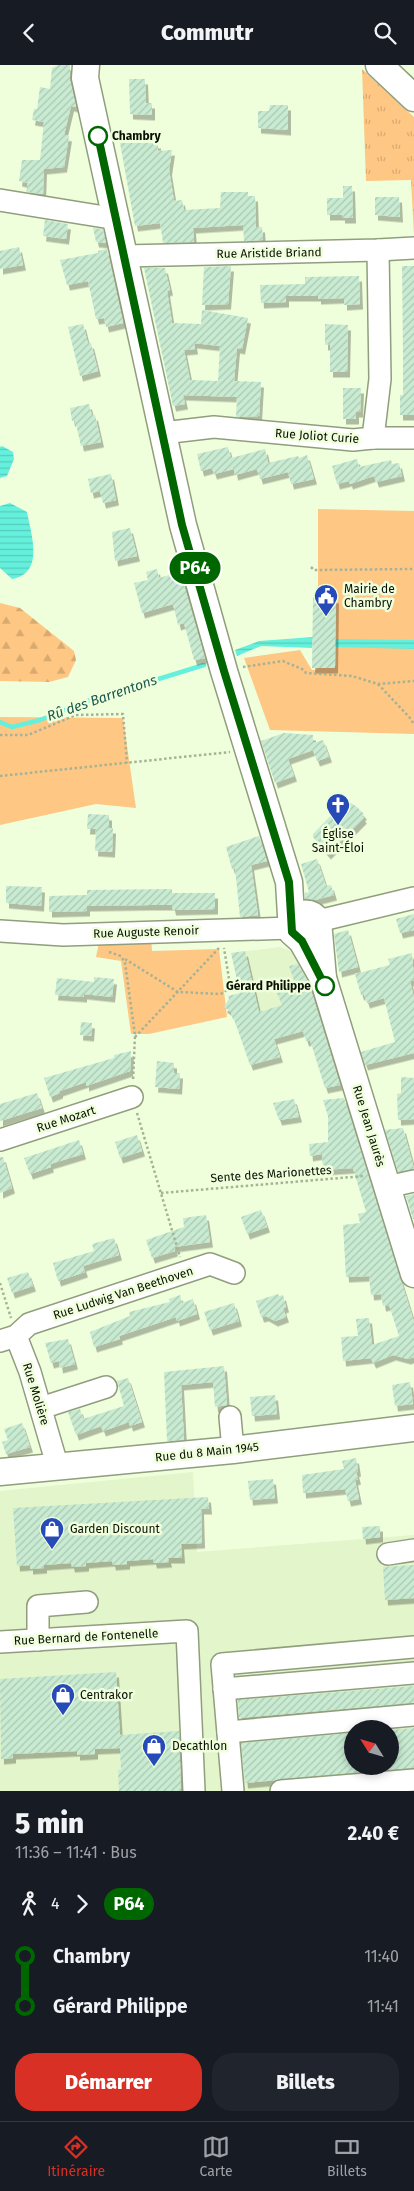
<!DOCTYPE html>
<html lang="fr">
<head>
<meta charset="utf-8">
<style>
  body { margin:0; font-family:"Fira Sans",sans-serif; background:#20242c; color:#f1f3f6; height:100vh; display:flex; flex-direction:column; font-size:19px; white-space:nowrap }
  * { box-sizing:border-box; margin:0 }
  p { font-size:16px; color:#9ea1a6 }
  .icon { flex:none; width:28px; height:28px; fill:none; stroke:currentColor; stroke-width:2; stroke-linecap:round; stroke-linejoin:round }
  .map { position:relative; height:1726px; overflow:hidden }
  .drawer { display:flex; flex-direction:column; background:#171b24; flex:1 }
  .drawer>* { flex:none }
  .badge { padding:0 10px; border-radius:16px; font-size:18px; line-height:32px }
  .needle { width:32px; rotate:307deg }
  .buttons { position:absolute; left:344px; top:1655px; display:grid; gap:10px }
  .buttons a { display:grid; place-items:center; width:55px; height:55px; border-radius:50%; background:#171b24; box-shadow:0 2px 8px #0003; font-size:25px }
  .map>.badge { position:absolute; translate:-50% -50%; box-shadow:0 0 0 2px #fff }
  .legs { display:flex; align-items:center; gap:8px; height:55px; padding:0 15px; font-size:16px }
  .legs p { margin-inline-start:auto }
  .summary { display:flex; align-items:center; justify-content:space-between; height:85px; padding:0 15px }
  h1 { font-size:28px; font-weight:800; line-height:38px }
  .cta { display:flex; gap:10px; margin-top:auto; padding:10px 15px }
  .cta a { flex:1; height:58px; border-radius:20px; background:#d93025; color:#fff; font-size:20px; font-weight:800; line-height:58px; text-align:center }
  .cta a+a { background:#20242c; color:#f1f3f6 }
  ul { padding:0 15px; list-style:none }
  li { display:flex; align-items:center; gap:18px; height:50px; font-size:19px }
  li i { display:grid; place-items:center; width:8px; height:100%; margin:0 6px; background:currentColor }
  li i::after { content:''; width:12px; height:12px; margin:-6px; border:4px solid; border-radius:50%; background:#171b24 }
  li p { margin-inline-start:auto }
  li:first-child i { background:linear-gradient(#0000 50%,currentColor 0) }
  li:last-child i { background:linear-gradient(currentColor 50%,#0000 0) }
  header { display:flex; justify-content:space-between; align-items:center; height:65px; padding:0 15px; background:#171b24; font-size:22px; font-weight:800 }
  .tabs { display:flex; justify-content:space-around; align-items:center; height:70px; border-top:1px solid #363941; background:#171b24; font-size:14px; color:#9ea1a6 }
  .tabs a { display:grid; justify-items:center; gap:2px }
  .tabs .active { color:#d93025 }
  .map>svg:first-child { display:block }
</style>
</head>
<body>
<header><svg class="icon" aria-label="back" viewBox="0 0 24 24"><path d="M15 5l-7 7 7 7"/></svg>Commutr<svg class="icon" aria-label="search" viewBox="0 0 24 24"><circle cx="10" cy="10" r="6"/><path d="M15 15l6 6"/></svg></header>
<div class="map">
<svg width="414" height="1726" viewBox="0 0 414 1726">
  <defs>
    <pattern id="grass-tufts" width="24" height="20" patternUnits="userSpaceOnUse" patternTransform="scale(1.25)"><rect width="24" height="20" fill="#fec784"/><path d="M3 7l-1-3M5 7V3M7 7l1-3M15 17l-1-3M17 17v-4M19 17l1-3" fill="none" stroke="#d8aa70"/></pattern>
    <pattern id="forest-firs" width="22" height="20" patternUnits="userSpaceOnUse" patternTransform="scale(1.25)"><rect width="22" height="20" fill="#fec784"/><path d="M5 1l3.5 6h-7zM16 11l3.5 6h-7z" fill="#d8aa70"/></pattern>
    <pattern id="water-rules" width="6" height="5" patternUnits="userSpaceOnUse" patternTransform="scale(1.25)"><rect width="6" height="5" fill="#64f0dc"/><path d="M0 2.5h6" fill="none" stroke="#55cdbb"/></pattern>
    <pattern id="building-hatch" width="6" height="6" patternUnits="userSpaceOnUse" patternTransform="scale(1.25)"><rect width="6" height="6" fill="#c8ebd2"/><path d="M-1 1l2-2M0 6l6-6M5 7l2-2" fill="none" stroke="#aac8b3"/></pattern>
    <filter id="shadow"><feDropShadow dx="3" dy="5.5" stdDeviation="0" flood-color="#0004"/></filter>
  </defs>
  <rect width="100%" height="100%" fill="#efffdb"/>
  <g fill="#e3f5ca" fill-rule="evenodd">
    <path d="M280,882L300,889L313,931L245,951L231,888Z"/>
    <path d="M193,1407L197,1487L414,1470V1726H0V1426ZM352,1664H390V1701H352Z"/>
  </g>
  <path fill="url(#grass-tufts)" d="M362,4L414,52V170L411,115L366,116Z"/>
  <path fill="url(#forest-firs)" d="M0,538L20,543L74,586L76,595L68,612L49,617L0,616Z"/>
  <g fill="#fec784">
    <path d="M318,444L414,446V669L270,665L244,593L300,585L312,605H316L317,603H335L336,533L318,532Z"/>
    <path d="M0,652L123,653L136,743L96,739L0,760Z"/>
    <path d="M151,871L152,886L219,884L227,952L149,969H131L121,896L96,892L100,873Z"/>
  </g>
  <g fill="url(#water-rules)">
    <path d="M2,381L13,387L14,394L7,411L0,413V382Z"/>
    <path d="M10,438L27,447C31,469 45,508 12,514L0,503V441Z"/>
    <path d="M313,572L312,583L261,581L237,591L235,585L259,576Z"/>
    <path d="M335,574L414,575V584L335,582Z"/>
  </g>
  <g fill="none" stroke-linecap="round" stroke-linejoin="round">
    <path stroke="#64f0dc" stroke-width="4.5" d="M0,657L12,662L40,655L90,635L204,600"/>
  </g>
  <g fill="url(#building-hatch)" fill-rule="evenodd" filter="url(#shadow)">
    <path d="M58,0H70V16L76,42L71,41L64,70L69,71L64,102L44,104L43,129L26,127L28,118L19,116L22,95H40L44,57L32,55L34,44H37L40,22L50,24L52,3Z"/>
    <path d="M129,14H145L146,38H152V50L130,49Z"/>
    <path d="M270,40H288V65L258,63V46H269Z"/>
    <path d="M120,78H158V86L172,85L169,105L174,136L182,135L184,145L220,143L221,127H248V131H255L256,162H262L263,175L244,176L243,160L193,163L194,177L163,178L160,158L135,161Z"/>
    <path d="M343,121H352L353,153H342V150H327V133H343Z"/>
    <path d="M375,132H399L400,152L375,150Z"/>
    <path d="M45,155L68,159L66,174L43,171Z"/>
    <path d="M93,163L103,164L106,178L96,177Z"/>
    <path d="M19,182L23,200L0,204V186Z"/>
    <path d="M107,184L123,258L106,262L104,253L96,254L88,216L67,220L60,195L98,188V186Z"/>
    <path d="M231,201L228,239L202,240L204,202Z"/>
    <path d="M402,201H414V350H400V330H403V291Z"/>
    <path d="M144,203H165L170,225L167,226L172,258L201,259L202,245L248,253L242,284L237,283L234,316L261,317L259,351L236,352L237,332L183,330L185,339L173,341ZM194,278L220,281L218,316L190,315L184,285L195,284Z"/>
    <path d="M359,211L360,239L344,240V233L318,234V231H286V237L261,238L260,220L305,219V212Z"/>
    <path d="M83,259L88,279L91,278L98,306L80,311L68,262Z"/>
    <path d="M325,259L348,260L347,307H330V279L325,280Z"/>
    <path d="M343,323H361L360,347H356V354H343Z"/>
    <path d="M89,339L92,351L95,350L101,377L81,381L75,355L72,356L70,343Z"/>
    <path d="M228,382L231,393L265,384L268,398L298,391L299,393L307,390L314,414L291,419L288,407L260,414L257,404L235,410L234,404L214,409L212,403L201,406L197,389Z"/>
    <path d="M357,394L359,402L391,395L392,399L399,398L402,411L376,417L374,411L350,419L349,416L337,419L332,401Z"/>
    <path d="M111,409L116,435L103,438L100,426L91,428L88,414Z"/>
    <path d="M130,463L137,491L115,496L112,467Z"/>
    <path d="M157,504L159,513L180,507L205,593L194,595L184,558L178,560L173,539L142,548L134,518L148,515L146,507Z"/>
    <path d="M313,532L336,533L335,603H312Z"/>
    <path d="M284,668L313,670V678L323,675L329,692L317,696L313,685L288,694L294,711L275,718L261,676Z"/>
    <path d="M346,735L357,742L364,749L362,751L364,753L328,789L313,772V769Z"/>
    <path d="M88,749L109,750V763H113L112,787L95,786L96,764H87Z"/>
    <path d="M259,771L267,796L251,800L258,850L240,852L235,803L232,804L226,782Z"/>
    <path d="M317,794L326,821L331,820L334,830L315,835L305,834V828L309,827L301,799Z"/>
    <path d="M6,821L42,822L41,841L6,838Z"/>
    <path d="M172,824V828H215V844L173,845L172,840H149L87,841V846L49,847V831L87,830V825Z"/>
    <path d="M414,849V865L400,868L396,854Z"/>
    <path d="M348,865L358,902L339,907L334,869Z"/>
    <path d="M245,886L259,947L282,940L276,926L295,918L289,901L298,899L309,919L340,1020L325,1023L310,975L306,976L303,966L274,974L280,992L250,1000L234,954L233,955L231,947L224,942L229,934L228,931L240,928L231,888Z"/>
    <path d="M412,888L414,915L410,916L414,933V988L365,1000L361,987L395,977L384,933L367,938L364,929L361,930L355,909L390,900L388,894Z"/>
    <path d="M94,912L114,914L112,932L84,929V932L55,930L57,913L94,917Z"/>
    <path d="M81,957L92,958L91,971L80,970Z"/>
    <path d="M131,986L130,1006L86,1021V1017L60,1026V1028L50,1032L44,1013L114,993V990Z"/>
    <path d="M157,996L174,998V1008H180L179,1024L155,1022Z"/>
    <path d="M401,1012L414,1013V1054L398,1055L397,1029L401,1028Z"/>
    <path d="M37,1028L42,1043L0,1056V1039Z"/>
    <path d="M344,1033L414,1257V1292L408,1294L393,1290L373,1298L371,1293L343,1296L341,1272L358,1271L356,1254L369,1253L372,1280L399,1271L389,1240L383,1241L381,1229L371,1230L369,1211L346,1212L343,1160L360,1158L358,1149L366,1147L353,1103L323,1105L322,1089L310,1091L309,1079L328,1077V1051L323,1035Z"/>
    <path d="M294,1034L299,1052L279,1055L273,1038Z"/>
    <path d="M403,1063L414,1104L398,1107L385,1065Z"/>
    <path d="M137,1070L142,1086L120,1093L115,1077Z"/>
    <path d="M79,1075L83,1089L50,1099L51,1102L30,1109L24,1093Z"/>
    <path d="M0,1092H3L12,1123L0,1128Z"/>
    <path d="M414,1129V1154H413L406,1131Z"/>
    <path d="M261,1145L267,1162L247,1169L241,1152Z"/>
    <path d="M206,1150L210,1177L174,1182L175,1186L152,1193L146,1175L184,1162L183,1153Z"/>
    <path d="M114,1173L119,1190L83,1201L85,1207L58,1216L53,1198L94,1186L92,1179Z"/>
    <path d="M28,1207L33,1221L12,1228L7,1213Z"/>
    <path d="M278,1229L279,1231L283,1230L286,1242L283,1243L286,1252L275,1256L266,1251L261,1252L256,1236Z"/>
    <path d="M180,1230L182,1238L193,1234L197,1249L177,1256L176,1252L119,1271L120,1274L94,1282L90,1267L130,1251L129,1247L170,1237L169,1234Z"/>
    <path d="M234,1238L239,1256L210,1265L204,1247Z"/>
    <path d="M68,1274L75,1299L60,1303L59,1296L51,1298L45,1278Z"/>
    <path d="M224,1301L227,1340L215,1342L213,1317L181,1320L184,1375L167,1376L164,1307Z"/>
    <path d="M128,1313L142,1357L130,1361L129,1357L103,1366L101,1361L76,1370L68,1347L80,1344L83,1354L124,1341L117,1316Z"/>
    <path d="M410,1317L413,1339L395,1341L392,1320Z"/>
    <path d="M275,1330L277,1349L252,1351L250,1332Z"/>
    <path d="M22,1358L30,1382L6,1389L2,1377L8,1375L4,1364Z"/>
    <path d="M356,1393L358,1406L356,1407L358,1414L355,1415L359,1434L348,1436L345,1424L303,1428L302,1410L344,1404L342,1396Z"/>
    <path d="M273,1414L275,1433L250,1435L248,1416Z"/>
    <path d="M208,1432L209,1444H201L202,1478L181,1479L182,1493H168L169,1497L154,1498L153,1494L127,1496V1499L113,1500L112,1496L86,1498V1501L72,1502L71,1498L44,1500V1503L30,1504V1500L17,1501L13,1443Z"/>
    <path d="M380,1461V1472L363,1474L362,1462Z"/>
    <path d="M414,1500V1533L385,1535L383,1502Z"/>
    <path d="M116,1607L120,1670L179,1666L181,1726H119L118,1705H121L120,1683L95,1684V1689L77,1690V1686L13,1689V1693L1,1694L0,1614Z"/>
    <path d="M414,1621V1638L239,1653L238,1635Z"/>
    <path d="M414,1663V1703L245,1718L241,1678L352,1668V1701H390V1665Z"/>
  </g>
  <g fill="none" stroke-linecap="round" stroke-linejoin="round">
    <g stroke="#909e7d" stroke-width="24">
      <g id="minor">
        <path d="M0,135L117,154"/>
        <path d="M124,191L378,185L414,183"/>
        <path d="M163,368L214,362L353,375L373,373L380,314L378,185"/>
        <path d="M373,373H414"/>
        <path d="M318,856L414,833"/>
        <path d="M0,866L63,870L291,863"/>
        <path d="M0,1075L132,1032"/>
        <path d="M387,1122L414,1116"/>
        <path d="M16,1271L29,1259L210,1199L234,1208"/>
        <path d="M0,1276L16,1271L30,1307L58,1403"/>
        <path d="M41,1343L106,1322"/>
        <path d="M230,1352L233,1385"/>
        <path d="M388,1489L414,1485"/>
        <path d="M38,1575V1541L87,1537"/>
        <path d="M0,1577L187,1566L194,1726"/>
        <path d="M224,1624L414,1608"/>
        <path d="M228,1667L414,1650"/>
        <path d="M233,1726L222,1599L414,1582"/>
        <path d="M281,1726L414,1715"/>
      </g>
    </g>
    <g stroke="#909e7d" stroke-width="29">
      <g id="major">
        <path d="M86,0L85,13L183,460L224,606L289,817L292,867L302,876L323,913"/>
        <path d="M379,0L414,33"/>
        <path d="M293,856C300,846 311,846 318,856L323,913L414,1209"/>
        <path d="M0,1407L233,1385L414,1363"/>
      </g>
    </g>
    <g stroke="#a6b296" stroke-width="2.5" stroke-dasharray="2.5 2.5" stroke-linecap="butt">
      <path d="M311,502L314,505L414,504"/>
      <path d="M243,602L283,596L304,605L306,608L352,611L378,619L414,616"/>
      <path d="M378,619L411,654L414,660"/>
      <path d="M0,670H28L76,650L123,649L127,698"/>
      <path d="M0,711L230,687"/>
      <path d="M109,887L121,891L125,898L135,970L133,1016"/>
      <path d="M125,894L178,927L220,929L225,927L230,920L224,883"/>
      <path d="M135,972L219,883"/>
      <path d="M137,1048L180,1192"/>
      <path d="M161,1128L364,1111"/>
      <path d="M0,1218L11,1253"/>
    </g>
    <use href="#minor" stroke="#fff" stroke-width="21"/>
    <use href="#major" stroke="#fff" stroke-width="26"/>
  </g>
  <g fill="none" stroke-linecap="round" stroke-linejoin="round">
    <g stroke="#fff" stroke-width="11">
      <path id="line-1" d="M98,71L182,460L224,606L289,817L292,867L302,876L325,921"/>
    </g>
    <use href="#line-1" stroke="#060" stroke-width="8"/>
  </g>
  <defs>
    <g id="civic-pin" transform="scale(1.25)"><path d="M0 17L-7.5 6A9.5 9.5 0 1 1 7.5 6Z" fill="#274ab9" stroke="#efffdb"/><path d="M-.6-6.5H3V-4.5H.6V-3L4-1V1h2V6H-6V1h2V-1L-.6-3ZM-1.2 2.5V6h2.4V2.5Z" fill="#fff"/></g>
    <g id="church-pin" transform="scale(1.25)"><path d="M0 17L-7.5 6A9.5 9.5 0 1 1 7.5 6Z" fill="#274ab9" stroke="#efffdb"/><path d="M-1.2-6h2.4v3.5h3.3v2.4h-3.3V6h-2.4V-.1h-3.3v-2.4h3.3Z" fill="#fff"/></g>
    <g id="shop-pin" transform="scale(1.25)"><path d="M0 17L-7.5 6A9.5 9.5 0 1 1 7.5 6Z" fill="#274ab9" stroke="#efffdb"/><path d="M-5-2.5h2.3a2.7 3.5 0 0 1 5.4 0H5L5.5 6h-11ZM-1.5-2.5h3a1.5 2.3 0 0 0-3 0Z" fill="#fff"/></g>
  </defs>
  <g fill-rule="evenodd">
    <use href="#civic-pin" x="326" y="531"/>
    <use href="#church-pin" x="338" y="740"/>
    <use href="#shop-pin" x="52" y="1464"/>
    <use href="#shop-pin" x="63" y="1630"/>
    <use href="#shop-pin" x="154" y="1681"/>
  </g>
  <g fill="#fff" stroke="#060" stroke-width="2.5">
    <circle cx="98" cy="71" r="9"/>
    <circle cx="325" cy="921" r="9"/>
  </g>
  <g text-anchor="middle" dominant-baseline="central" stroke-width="5" stroke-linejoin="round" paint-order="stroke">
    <g font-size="12" font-weight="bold" fill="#0b1005" stroke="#efffdb" text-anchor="start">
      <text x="112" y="71">Chambry</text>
      <text x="311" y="921" text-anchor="end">Gérard Philippe</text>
    </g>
    <g font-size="12" fill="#0b1005" stroke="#efffdb">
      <text transform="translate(269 188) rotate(-1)">Rue Aristide Briand</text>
      <text transform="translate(317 371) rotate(4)">Rue Joliot Curie</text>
      <text transform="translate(146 867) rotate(-2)">Rue Auguste Renoir</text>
      <text transform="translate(66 1054) rotate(-18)">Rue Mozart</text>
      <text transform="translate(369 1061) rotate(73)">Rue Jean Jaurès</text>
      <text transform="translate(271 1109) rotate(-4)">Sente des Marionettes</text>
      <text transform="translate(123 1228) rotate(-18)">Rue Ludwig Van Beethoven</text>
      <text transform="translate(36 1329) rotate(73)">Rue Molière</text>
      <text transform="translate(207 1387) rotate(-6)">Rue du 8 Main 1945</text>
      <text transform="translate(86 1572) rotate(-3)">Rue Bernard de Fontenelle</text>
    </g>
    <g font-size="12" fill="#0b1005" stroke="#efffdb" text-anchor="start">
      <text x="344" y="524">Mairie de<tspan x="344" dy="14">Chambry</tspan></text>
      <text x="338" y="769" text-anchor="middle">Église<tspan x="338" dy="14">Saint-Éloi</tspan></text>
      <text x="70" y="1464">Garden Discount</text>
      <text x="80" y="1630">Centrakor</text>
      <text x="172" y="1681">Decathlon</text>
    </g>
    <g font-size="14" font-style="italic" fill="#1d5850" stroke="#efffdb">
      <text transform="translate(102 633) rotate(-19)">Rû des Barrentons</text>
    </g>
  </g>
</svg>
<div class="buttons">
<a><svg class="needle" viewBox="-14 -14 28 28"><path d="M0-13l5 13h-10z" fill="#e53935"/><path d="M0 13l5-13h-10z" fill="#9ea1a6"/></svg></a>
</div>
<b class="badge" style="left:195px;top:503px;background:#060;color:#fff">P64</b>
</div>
<section class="drawer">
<div class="summary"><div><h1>5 min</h1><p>11:36 – 11:41 · Bus</p></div><b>2.40 €</b></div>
<div class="legs"><svg class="icon" aria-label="walk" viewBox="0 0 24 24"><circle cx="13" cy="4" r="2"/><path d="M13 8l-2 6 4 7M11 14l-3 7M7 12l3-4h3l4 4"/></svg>4<svg class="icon" aria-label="forward" viewBox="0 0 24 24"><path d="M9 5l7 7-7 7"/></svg><b class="badge" style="background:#060;color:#fff">P64</b></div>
<ul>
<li><i style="color:#060"></i><b>Chambry</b><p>11:40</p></li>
<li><i style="color:#060"></i><b>Gérard Philippe</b><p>11:41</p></li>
</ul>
<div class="cta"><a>Démarrer</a><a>Billets</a></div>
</section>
<nav class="tabs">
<a class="active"><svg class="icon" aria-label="directions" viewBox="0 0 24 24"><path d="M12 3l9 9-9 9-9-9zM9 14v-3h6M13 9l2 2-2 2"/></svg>Itinéraire</a>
<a><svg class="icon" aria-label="map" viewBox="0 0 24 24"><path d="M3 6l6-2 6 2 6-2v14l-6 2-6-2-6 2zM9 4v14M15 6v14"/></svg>Carte</a>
<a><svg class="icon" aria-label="tickets" viewBox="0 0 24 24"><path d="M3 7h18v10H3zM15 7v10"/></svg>Billets</a>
</nav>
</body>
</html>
